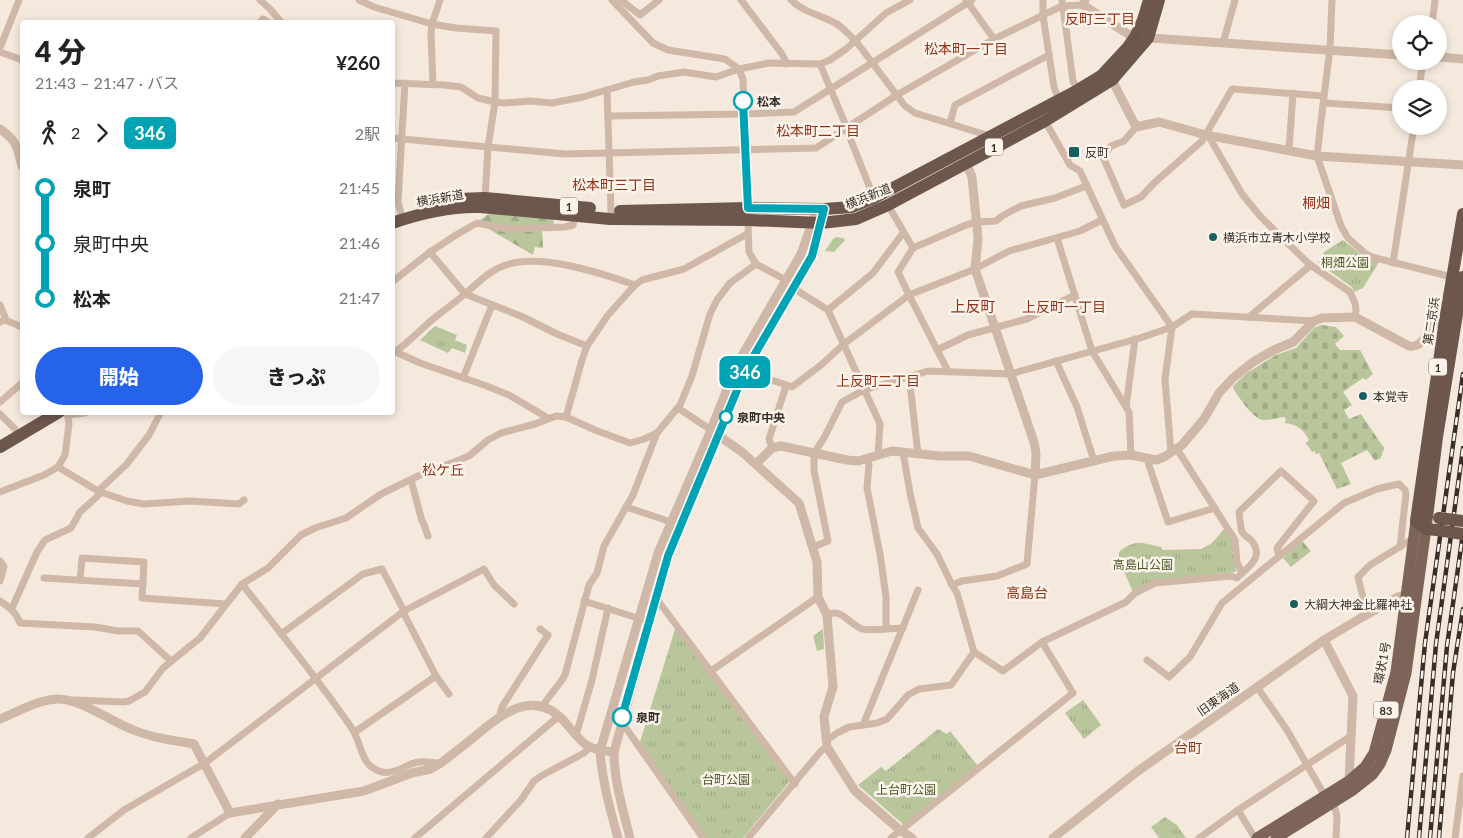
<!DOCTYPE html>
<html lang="ja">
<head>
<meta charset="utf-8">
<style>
  body { margin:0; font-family:Lato,"Noto Sans JP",sans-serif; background:#f6f6f6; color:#222; height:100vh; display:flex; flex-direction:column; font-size:19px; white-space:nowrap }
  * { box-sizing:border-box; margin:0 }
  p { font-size:16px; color:#767676 }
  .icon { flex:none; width:28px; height:28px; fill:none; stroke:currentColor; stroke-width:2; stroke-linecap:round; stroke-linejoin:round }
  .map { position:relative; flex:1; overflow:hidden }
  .drawer { position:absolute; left:20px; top:20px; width:375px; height:395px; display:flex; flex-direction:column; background:#fff; border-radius:5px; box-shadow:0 2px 8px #0003 }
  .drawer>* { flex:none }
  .badge { padding:0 10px; border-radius:8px; font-size:18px; line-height:32px }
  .controls { position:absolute; left:1392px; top:15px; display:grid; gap:10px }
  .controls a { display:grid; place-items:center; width:55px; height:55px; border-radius:50%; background:#fff; box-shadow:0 2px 8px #0003; font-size:25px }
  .map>.badge { position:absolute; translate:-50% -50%; box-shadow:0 0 0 2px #fff }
  .legs { display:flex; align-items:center; gap:8px; height:55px; padding:0 15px; font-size:16px }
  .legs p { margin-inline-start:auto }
  .summary { display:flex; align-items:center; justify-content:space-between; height:85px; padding:0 15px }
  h1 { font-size:28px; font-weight:800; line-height:38px }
  .button { display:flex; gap:10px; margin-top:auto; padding:10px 15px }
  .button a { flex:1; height:58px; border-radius:30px; background:#2563eb; color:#fff; font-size:20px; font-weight:800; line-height:58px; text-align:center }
  .button a+a { background:#f6f6f6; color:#222 }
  ul { padding:0 15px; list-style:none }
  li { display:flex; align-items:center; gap:18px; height:55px; font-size:19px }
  li i { display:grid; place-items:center; width:8px; height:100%; margin:0 6px; background:currentColor }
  li i::after { content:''; width:12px; height:12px; margin:-6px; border:4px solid; border-radius:50%; background:#fff }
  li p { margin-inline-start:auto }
  li:first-child i { background:linear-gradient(#0000 50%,currentColor 0) }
  li:last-child i { background:linear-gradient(currentColor 50%,#0000 0) }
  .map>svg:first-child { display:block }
</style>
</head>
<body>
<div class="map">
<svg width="1463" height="838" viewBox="0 0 1463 838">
  <defs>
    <pattern id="forest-firs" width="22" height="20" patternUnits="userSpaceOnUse" patternTransform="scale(1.25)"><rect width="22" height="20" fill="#b9c69b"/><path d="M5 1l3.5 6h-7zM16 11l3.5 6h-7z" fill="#a0aa86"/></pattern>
    <pattern id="cemetery-stones" width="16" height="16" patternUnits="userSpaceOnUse" patternTransform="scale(1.25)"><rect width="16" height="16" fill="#b9c69b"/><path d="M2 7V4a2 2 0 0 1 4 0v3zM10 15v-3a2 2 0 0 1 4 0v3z" fill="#a0aa86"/></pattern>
    <pattern id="park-tufts" width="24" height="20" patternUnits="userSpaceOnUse" patternTransform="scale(1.25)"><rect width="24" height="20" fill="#b9c69b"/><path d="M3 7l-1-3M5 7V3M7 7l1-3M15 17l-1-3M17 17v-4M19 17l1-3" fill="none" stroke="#a0aa86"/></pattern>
  </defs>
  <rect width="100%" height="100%" fill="#f5e9dd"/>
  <path fill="#b9c69b" d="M836,237L843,238L845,240L834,252L825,251L833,239Z"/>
  <path fill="url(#forest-firs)" d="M495,213L553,218L554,225H542L543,248L535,247L533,255L492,231L480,220L487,215Z"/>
  <g fill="url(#cemetery-stones)">
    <path d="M1321,325L1336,327L1344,336L1335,344L1340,350H1360L1373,374L1366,380L1363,378L1343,392L1352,405L1344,410L1349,419L1361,414L1384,448L1381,458L1375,461L1367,450L1341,463L1351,484L1337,489L1319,453L1316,454L1315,451L1312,452L1306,443L1309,440C1303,429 1298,425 1285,423L1286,419L1284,417C1278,418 1270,420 1263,420C1253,419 1238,396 1233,388V386L1247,373L1276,355L1296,348L1314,328Z"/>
    <path d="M1302,541L1311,551L1291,567L1283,558Z"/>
  </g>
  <g fill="url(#park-tufts)">
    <path d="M1343,240L1368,260L1379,262L1363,288L1354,292L1352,287L1318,263L1324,252Z"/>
    <path d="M435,326L457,335L455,340L467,345L465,353L452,348L448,353L420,340Z"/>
    <path d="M1224,529L1232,541L1236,572L1153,581L1133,592L1119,560V552C1134,539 1142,543 1161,547L1163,550L1201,549L1212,543Z"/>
    <path d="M676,626L790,781L743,838H705L639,745Z"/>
    <path d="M823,629L824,649L817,651L813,636Z"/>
    <path d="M1083,700L1101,725L1084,739L1065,713Z"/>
    <path d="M938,729L947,734L950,731L978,766L904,825L858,785L881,767L886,771Z"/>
    <path d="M1165,817L1177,825L1186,838H1159L1151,827Z"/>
  </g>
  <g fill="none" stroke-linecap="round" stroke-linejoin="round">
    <g stroke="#cfb8a7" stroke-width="7">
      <path d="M260,0L270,9L281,22"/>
      <path d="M359,0L374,7L432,24L456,28L496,31L495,102L488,147L485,198"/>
      <path d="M612,0L653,43L668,50L725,59L739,69L743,79L749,252L756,264L786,280"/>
      <path d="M621,0L640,15L659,0"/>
      <path d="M741,0L782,54L785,60V64"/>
      <path d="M791,0C804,13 822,15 837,24C843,28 849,35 855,40L905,106L915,113L990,136"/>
      <path d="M966,0L994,39"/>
      <path d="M1043,0V16L1054,87L1059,100"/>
      <path d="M1062,0L1073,81L1078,90"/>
      <path d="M260,22L263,19L268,22"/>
      <path d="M1432,24L1435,0"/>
      <path d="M1223,43L1235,0"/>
      <path d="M0,48L19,0"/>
      <path d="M0,52L22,60"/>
      <path d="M820,64L847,128"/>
      <path d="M392,83L444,85L461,87L478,98L495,102L504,103L530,101L552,103L583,97L634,82L648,80L658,76L684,72L716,77L739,69L769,63L820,64L830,60L846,49L886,13L910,0"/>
      <path d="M433,84L431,34L432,24L440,0"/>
      <path d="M1419,89L1423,61"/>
      <path d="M607,90L611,211"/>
      <path d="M1324,96L1317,156L1341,226L1348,238L1365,253L1372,257L1452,277"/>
      <path d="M1324,103L1401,108"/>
      <path d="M608,116L744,114L794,112L972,0"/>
      <path d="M1045,121L1070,165L1080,171L1115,246L1172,327L1165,379L1171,453"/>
      <path d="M950,123L955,105L1049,55"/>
      <path d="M1136,127L1124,141L1111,146L1103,157L1124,205L1141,197L1154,183L1202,141L1232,89L1324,96L1330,49L1332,0"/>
      <path d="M846,128L874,198"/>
      <path d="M1208,135L1242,194L1260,216L1309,264L1350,292L1355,303L1356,310L1355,317"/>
      <path d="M392,138L565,154L816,148L897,95L994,39L1062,6L1083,5"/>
      <path d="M1289,150L1293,93"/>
      <path d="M888,205L913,248L966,225L977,222L996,221L1002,216L1021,206L1055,198L1086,186"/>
      <path d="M401,213L398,202L405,83"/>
      <path d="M1057,238L1092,351L1129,412L1131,455"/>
      <path d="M913,248L898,272L909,295L948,371"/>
      <path d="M430,252L465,294L523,317L557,334L587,346"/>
      <path d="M1393,263L1414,126"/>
      <path d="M392,282L430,252L456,235L477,223L506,229L565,227L573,225L575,216"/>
      <path d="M793,288L828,310L880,424L878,455"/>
      <path d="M0,305L5,317V320"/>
      <path d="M828,310L873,273L903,233"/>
      <path d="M1192,314L1314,321"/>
      <path d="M1249,317L1311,265"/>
      <path d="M0,322L5,320L22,327"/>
      <path d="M937,350L968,335L1027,319L1075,295"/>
      <path d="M396,352L420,363L484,385L509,395L548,418"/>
      <path d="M392,354C407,344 419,331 433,319C444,310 456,302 466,293C478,283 489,271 503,266C538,252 601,273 635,285"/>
      <path d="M1056,361L1077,407L1094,461"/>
      <path d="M745,371L792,387L821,365L844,344L909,295L975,269L1009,251L1080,231L1102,220"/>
      <path d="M909,376L918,454"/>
      <path d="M463,378L492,305"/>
      <path d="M0,402L22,383"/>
      <path d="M1126,407L1135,339"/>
      <path d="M678,408L711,430"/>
      <path d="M0,414L15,429"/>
      <path d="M68,415L85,413"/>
      <path d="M566,417L582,360L587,346L608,315L635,285L642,280L684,269L747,234"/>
      <path d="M772,448L769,439L786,386"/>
      <path d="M1177,449L1235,540L1237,562L1242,573L1240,575"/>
      <path d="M903,452L910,493L918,528L937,554L952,585"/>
      <path d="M867,458L869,465L867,488L880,554L886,597V628"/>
      <path d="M1147,459L1168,522L1215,508"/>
      <path d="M58,467L98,491L127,501L144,504L190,501L239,504L244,500"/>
      <path d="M411,480L422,521L423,522L428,536"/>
      <path d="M98,491L126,465L149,435L161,412"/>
      <path d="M0,492L44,475L58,467L65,455L69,424L67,412"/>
      <path d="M626,507L671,522"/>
      <path d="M813,547L828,541L814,470V453L824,438L842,402L864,390L928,371L1010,374L1140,338L1172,327"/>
      <path d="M0,561L4,567L0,581"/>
      <path d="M1242,573C1253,564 1263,554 1251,540C1248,538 1244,535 1242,532C1240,526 1240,518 1239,512L1281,471L1314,501L1277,548L1279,556"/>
      <path d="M44,578L143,584"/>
      <path d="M80,580L82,558L144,562L142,598L225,604"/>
      <path d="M242,584C279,631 317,678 351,727C363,744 359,766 382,772C395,775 406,764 418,762C425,761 434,763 441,763"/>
      <path d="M656,598L795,784"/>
      <path d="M0,601C10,608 16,612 20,623L95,627L118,631H138L171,661"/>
      <path d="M584,601L650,622"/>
      <path d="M12,608L37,552L45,540L71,528L80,512L102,492"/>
      <path d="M403,612L436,676L449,694"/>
      <path d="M1367,614L1358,577L1370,565L1414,538"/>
      <path d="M827,615C841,607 850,625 862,629C869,631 894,628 903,628"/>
      <path d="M281,634L363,574L382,569L404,611"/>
      <path d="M974,652L1003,671L1042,642L1126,602L1135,593L1155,583L1231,576L1237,578"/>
      <path d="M1147,660L1169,677L1190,657L1222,603L1344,503L1377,489L1399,484L1405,490L1406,494L1400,547"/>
      <path d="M711,671L818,597"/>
      <path d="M1257,687L1287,730L1322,791L1335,809L1337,816L1336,838"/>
      <path d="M74,700L124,702L129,701L145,692L163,668L200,638L242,584L268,568L301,535L315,528L346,518L381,494L418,476L469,456L488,440L501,433L535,424L556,416L566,417L595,430L630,443L644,439L657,433"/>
      <path d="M543,706C549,695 558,687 565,675L589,585L597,573L604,546L633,495L657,433L680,405L692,376L710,314L717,300L730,283L756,264"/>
      <path d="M499,717L502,707L548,635L540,629"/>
      <path d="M621,721L703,838"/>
      <path d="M863,725L918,590"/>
      <path d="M355,732L436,676"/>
      <path d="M576,735L592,680L608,608"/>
      <path d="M826,741L837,733L849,727L877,723L887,719L908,695L919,689L951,685L974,652L957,593L952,585L962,581L997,576L1027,564L1035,475"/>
      <path d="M1238,810L1255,838"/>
      <path d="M88,838L124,810L205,763L404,611L484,569L494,585L514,604"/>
      <path d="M191,838L230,813"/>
      <path d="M415,838L559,716"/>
      <path d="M486,838L521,800L534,781L541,776L584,753L589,748"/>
      <path d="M748,838L821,751L827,747"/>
      <path d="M891,838L1073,693L1042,642"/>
      <path d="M1199,838L1238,810L1351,736"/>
      <path d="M1455,838L1463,776"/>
    </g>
    <g stroke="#cfb8a7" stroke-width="9">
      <path d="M1085,0L1083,5L1128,34L1135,37L1401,55"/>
      <path d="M1439,57L1463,59"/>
      <path d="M1112,80L1136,127L1159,122L1206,135L1317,156L1463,165"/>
      <path d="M0,129C17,141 17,147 22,166"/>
      <path d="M966,162L972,177L978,238L975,269L1034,442L1036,453L1035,475"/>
      <path d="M715,433L742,452L799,503L817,562L818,597L827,615L833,687L824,716L827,747L855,791L901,831L912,838"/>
      <path d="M756,464L772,448L781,446L847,460L858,461L892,451L940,456H969L1035,475L1114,456L1131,455L1156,460L1164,457L1182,445L1204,419L1219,393L1233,378L1253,362L1274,350L1293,342L1314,321L1322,318L1355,317L1409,346C1424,348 1424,334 1433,325C1437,322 1441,321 1445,320"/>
      <path d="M1324,640L1353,696L1349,781"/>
      <path d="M0,719C18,712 37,700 57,699C78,698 111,721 131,729C151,738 173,740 194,744L230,813L364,791L412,773L431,769L441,763C450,756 459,749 468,742C496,719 531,685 564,721C583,743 583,749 614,752"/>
      <path d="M245,838L278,804"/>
      <path d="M618,838C610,809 602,781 600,751L658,553L711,430L736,366L801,254L817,209"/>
      <path d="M630,838C623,810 614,781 614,752L668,556L745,371L812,256L822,219"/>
      <path d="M1053,838L1138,771L1324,640L1359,619L1398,597L1407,594"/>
    </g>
    <g stroke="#7e6458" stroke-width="11">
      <path d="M1257,838L1349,781L1365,767L1374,753L1396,672L1416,521"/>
      <path d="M1276,838L1353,790L1372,775L1380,764L1386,750L1406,673L1427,521"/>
    </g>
    <g stroke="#6d564c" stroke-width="12">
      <path d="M458,199L485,198L590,208"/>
      <path d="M620,211L748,208L824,209L852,207L874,198L1078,90L1101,76L1128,47L1135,37L1143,20L1149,0"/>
      <path d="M392,223C421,213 449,206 480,207L610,219L748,220L821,223L856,219L888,205L1045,121L1112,80L1148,38L1159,0"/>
      <path d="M0,447L59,412"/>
      <path d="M1427,517L1437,437L1463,277"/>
      <path d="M1416,521L1445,320L1463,214"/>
      <path d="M1416,521L1426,529L1437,530"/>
    </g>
    <g stroke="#3a2e28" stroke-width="4.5">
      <g id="rail">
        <path d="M1407,838L1425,643L1463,374"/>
        <path d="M1419,838L1436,644L1463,448"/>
        <path d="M1430,838L1447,646L1463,533"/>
        <path d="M1439,838L1453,673L1463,609"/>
      </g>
    </g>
    <use href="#rail" stroke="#fcf3ea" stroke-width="2.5" stroke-dasharray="8" stroke-linecap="butt"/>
    <path stroke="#cfb8a7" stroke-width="7" d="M1172,327L1192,314"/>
    <g stroke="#6d564c" stroke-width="12">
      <path d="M1439,518L1463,521"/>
      <path d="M1437,530L1463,534"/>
    </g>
  </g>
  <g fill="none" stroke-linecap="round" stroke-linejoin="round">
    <g stroke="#fff" stroke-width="11">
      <path id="line-1" d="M622,717L668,556L745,371L812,256L824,209L748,208L743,101"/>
    </g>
    <use href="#line-1" stroke="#00a3b4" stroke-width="8"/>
  </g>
  <g fill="#fff" stroke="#00a3b4" stroke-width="2.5">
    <circle cx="743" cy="101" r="9"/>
    <circle cx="726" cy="417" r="6"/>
    <circle cx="622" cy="717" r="9"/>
  </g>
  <g fill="#195e61" stroke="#fcf3ea" stroke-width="2">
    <rect x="1068" y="146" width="12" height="12" rx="2.5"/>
    <circle cx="1213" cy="237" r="5"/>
    <circle cx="1363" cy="396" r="5"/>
    <circle cx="1294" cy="604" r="5"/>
  </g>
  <g text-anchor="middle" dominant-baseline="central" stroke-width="5" stroke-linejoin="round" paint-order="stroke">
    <g fill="#fcf3ea" stroke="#746962" stroke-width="1">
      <rect x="985" y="138.5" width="18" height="17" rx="4"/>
      <rect x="560" y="197.5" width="18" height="17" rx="4"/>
      <rect x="1429" y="358.5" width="18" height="17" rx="4"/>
      <rect x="1373.5" y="701.5" width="25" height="17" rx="4"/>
    </g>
    <g font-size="11" font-weight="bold" fill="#3a2e28">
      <text x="994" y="147">1</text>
      <text x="569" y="206">1</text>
      <text x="1438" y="367">1</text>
      <text x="1386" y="710">83</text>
    </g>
    <g font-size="12" font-weight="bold" fill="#3a2e28" stroke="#fcf3ea" text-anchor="start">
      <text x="757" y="101">松本</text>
      <text x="737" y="417">泉町中央</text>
      <text x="636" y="717">泉町</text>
    </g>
    <g font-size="12" fill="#3a2e28" stroke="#fcf3ea" text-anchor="start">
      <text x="1085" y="152">反町</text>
      <text x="1223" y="237">横浜市立青木小学校</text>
      <text x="1373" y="396">本覚寺</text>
      <text x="1304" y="604">大綱大神金比羅神社</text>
    </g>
    <g font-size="12" fill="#3a2e28" stroke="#fcf3ea">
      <text transform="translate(868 196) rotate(-22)">横浜新道</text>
      <text transform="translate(440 198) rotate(-10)">横浜新道</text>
      <text transform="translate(1431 321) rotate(-81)">第二京浜</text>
      <text transform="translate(1382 663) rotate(-79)">環状1号</text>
      <text transform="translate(1218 699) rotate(-35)">旧東海道</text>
    </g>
    <g font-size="12" fill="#4a5b29" stroke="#fcf3ea">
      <text x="1345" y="262">桐畑公園</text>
      <text x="1143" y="564">高島山公園</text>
      <text x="726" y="779">台町公園</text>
      <text x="906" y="789">上台町公園</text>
    </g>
    <g font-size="14" fill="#923319" stroke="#fcf3ea">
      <text x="1100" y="18">反町三丁目</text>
      <text x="966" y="48">松本町一丁目</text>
      <text x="818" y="130">松本町二丁目</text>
      <text x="614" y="184">松本町三丁目</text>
      <text x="1316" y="202">桐畑</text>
      <text x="1064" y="306">上反町一丁目</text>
      <text x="878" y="380">上反町二丁目</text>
      <text x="443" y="469">松ケ丘</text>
      <text x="1027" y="592">高島台</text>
      <text x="1188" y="747">台町</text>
    </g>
    <g font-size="15" fill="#923319" stroke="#fcf3ea">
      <text x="973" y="306">上反町</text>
    </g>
  </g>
</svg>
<div class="controls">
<a><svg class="icon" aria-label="locate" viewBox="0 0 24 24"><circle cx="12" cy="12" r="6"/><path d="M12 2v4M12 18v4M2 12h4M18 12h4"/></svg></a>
<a><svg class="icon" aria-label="layers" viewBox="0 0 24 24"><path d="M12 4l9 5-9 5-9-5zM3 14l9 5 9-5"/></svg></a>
</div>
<b class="badge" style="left:745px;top:372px;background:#00a3b4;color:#fff">346</b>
<section class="drawer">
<div class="summary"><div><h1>4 分</h1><p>21:43 – 21:47 · バス</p></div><b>¥260</b></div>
<div class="legs"><svg class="icon" aria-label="walk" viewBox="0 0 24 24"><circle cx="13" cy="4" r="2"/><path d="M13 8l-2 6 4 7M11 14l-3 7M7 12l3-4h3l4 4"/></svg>2<svg class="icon" aria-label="forward" viewBox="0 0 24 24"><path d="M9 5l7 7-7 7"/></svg><b class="badge" style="background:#00a3b4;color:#fff">346</b><p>2駅</p></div>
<ul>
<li><i style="color:#00a3b4"></i><b>泉町</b><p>21:45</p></li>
<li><i style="color:#00a3b4"></i><span>泉町中央</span><p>21:46</p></li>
<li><i style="color:#00a3b4"></i><b>松本</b><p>21:47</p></li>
</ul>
<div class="button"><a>開始</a><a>きっぷ</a></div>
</section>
</div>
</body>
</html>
